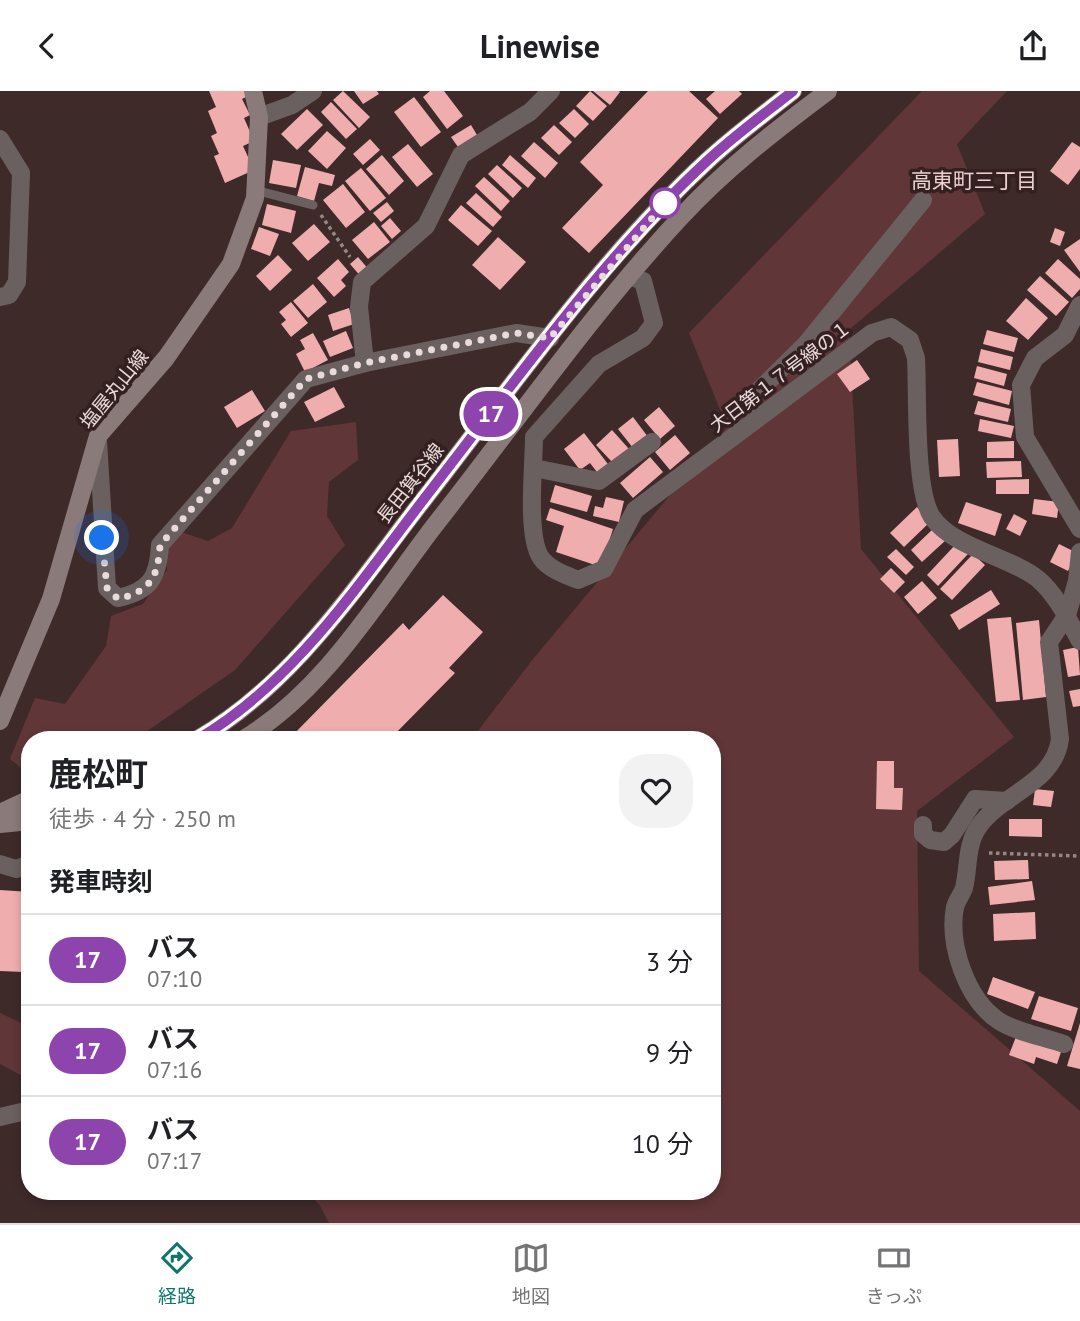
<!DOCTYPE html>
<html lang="ja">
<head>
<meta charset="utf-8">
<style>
  body { margin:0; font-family:"PT Sans","Noto Sans JP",sans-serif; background:#f2f2f2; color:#202124; height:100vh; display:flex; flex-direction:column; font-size:26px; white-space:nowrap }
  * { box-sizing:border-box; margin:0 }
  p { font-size:23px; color:#757577 }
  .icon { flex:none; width:38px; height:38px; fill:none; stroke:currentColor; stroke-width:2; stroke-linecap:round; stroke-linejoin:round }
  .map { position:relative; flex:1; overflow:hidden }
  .side { position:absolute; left:21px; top:640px; width:700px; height:469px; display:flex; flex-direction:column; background:#fff; border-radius:28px; box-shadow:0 4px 10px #0003 }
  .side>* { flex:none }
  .badge { padding:0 14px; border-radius:23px; font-size:24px; line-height:46px }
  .you { position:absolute; width:35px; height:35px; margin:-18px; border:5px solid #fff; border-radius:50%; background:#1a73e8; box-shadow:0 0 0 10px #1a73e833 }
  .map>.badge { position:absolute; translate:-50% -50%; box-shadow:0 0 0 4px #fff }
  h2 { padding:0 28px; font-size:26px; line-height:63px }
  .round { display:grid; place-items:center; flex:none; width:74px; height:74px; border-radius:28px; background:#f2f2f2 }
  .summary { display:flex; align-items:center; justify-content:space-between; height:119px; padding:0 28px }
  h1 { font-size:33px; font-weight:700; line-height:52px }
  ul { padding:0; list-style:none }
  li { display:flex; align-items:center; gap:21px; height:91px; padding:0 28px; border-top:2px solid #e0e0e0 }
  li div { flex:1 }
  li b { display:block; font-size:26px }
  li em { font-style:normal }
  li .badge { min-width:77px; font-weight:700; text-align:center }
  header { display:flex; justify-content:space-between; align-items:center; height:91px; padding:0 28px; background:#fff; font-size:32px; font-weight:700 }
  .dock { display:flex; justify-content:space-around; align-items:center; height:98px; border-top:2px solid #e0e0e0; background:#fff; font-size:19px; color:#757577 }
  .dock a { display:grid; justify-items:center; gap:4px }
  .dock .active { color:#0f766e }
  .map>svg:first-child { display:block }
</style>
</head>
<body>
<header><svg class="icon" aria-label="back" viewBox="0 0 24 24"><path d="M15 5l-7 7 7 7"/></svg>Linewise<svg class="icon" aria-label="share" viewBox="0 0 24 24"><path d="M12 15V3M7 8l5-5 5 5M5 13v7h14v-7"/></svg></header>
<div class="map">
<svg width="1080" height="1132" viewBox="0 0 1080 1132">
  <rect width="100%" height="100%" fill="#3f2a2a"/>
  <g fill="#603638">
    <path d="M922,0H1007L957,53L985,123L849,239L861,458L1014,646L917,720L919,880L1080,1020V1132H329L319,1113L305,1101H712V649H471L533,568L727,336L689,242Z"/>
    <path d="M356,331L358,369L329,391L327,425L345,454L235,579L146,641L126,649H30V684L10,668L35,607L65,613L106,555L111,525L143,513L167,479L165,459L181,441L208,450L232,437L291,340Z"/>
    <path d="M0,922L30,936V989L0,973Z"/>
  </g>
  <g fill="#f0adae">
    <path d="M209,0H246L248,5L242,8L250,24L244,27L254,50L243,55L254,79L225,92L214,65L219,63L211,45L217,42L208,20L216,16Z"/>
    <path d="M343,0L370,26L359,37L333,9Z"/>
    <path d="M354,0H377L379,3L363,13Z"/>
    <path d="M430,0H444L463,25L447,38L423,6Z"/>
    <path d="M590,0L607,15L593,30L576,15Z"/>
    <path d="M593,0H619L620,1L610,14Z"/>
    <path d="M648,0H689L718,27L589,162L562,137L603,94L580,71Z"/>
    <path d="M715,0H739L742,3L720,23L706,8Z"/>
    <path d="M414,6L441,41L421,56L394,21Z"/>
    <path d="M331,11L357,38L346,48L321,21Z"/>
    <path d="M307,18L323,34L297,59L281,43Z"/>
    <path d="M574,18L589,33L575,47L559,32Z"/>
    <path d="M471,34L477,44L458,56L451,46Z"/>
    <path d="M554,34L572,51L559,64L541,47Z"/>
    <path d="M327,40L346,57L327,78L308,60Z"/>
    <path d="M370,48L380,59L363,74L353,63Z"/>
    <path d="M534,51L558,72L545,87L521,65Z"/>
    <path d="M1072,51L1080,56V78L1068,94L1050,80Z"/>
    <path d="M408,53L433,83L417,96L392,66Z"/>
    <path d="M382,64L404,90L389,104L366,78Z"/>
    <path d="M510,64L536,87L528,97L502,74Z"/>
    <path d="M273,69L301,74L296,97L269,92Z"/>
    <path d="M497,74L522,97L513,107L488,83Z"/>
    <path d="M305,76L335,84L332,95L319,92L314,110L297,105Z"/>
    <path d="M361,77L386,107L370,120L345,90Z"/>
    <path d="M484,86L510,110L501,120L475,95Z"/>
    <path d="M343,93L365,121L346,137L323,109Z"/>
    <path d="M476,102L502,126L493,136L466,112Z"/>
    <path d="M387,111L394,120L381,131L373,122Z"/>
    <path d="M267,113L296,120L291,142L262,134Z"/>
    <path d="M461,114L492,140L478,155L448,129Z"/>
    <path d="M390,127L401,140L392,148L381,135Z"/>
    <path d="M374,131L390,151L368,168L352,149Z"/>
    <path d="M314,133L330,151L308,170L292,152Z"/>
    <path d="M259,136L279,143L270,165L251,158Z"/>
    <path d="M1055,137L1065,141L1060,155L1050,151Z"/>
    <path d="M498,146L526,171L500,199L472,174Z"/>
    <path d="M1080,148V181L1064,159Z"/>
    <path d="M278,164L292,179L270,200L256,185Z"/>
    <path d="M358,166L370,180L362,187L350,173Z"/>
    <path d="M338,168L349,181L341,189L346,195L334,206L317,187Z"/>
    <path d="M1058,168L1080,188V198L1072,207L1045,182Z"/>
    <path d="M1040,185L1069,211L1056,225L1027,199Z"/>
    <path d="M313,193L327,211L308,227L293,210Z"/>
    <path d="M1026,207L1048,227L1028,249L1006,230Z"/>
    <path d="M291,211L308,232L291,246L281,233L286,229L279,221Z"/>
    <path d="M349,217L354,233L333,240L328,224Z"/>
    <path d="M987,239L1018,247L1014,261L983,253Z"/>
    <path d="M346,240L353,257L330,266L323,250Z"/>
    <path d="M313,242L328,269L305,281L296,263L305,258L300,249Z"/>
    <path d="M981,258L1013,266L1010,279L978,271Z"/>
    <path d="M857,269L870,288L850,301L837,283Z"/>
    <path d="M977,275L1007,283L1004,295L974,287Z"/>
    <path d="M977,291L1012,300L1009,314L973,304Z"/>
    <path d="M334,296L345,316L315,331L304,311Z"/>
    <path d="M252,299L265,320L237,337L224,316Z"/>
    <path d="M978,310L1011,318L1008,331L974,323Z"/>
    <path d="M659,316L675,335L660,348L644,329Z"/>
    <path d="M633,326L648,346L633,357L618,338Z"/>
    <path d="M980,328L1014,335L1011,347L978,340Z"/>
    <path d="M612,339L629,358L613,372L596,354Z"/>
    <path d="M584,342L611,377L600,385L590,372L580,379L564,358Z"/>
    <path d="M675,344L690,362L670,379L655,361Z"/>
    <path d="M958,348L960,385L939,386L937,349Z"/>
    <path d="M1014,350V367H987V351Z"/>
    <path d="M650,366L663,381L633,407L620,392Z"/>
    <path d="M1021,370L1022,386L987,387L986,371Z"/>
    <path d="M1029,388V403H996V389Z"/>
    <path d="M555,394L592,405L587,421L550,411Z"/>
    <path d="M606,406L624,410L619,431L593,425L595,415L603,417Z"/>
    <path d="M1034,408L1059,411L1057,427L1032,423Z"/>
    <path d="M966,411L1002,423L995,445L958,432Z"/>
    <path d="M917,416L930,431L904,456L890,442Z"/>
    <path d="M550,417L613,438L601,476L556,461L564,435L546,429Z"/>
    <path d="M1014,423L1027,430L1020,445L1006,438Z"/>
    <path d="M934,437L946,449L922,471L911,459Z"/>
    <path d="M957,452L968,463L938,495L927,484Z"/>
    <path d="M1059,453L1077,462L1068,480L1050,471Z"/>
    <path d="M896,458L914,476L906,484L887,466Z"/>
    <path d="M973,463L985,474L952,509L940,498Z"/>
    <path d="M891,477L905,491L894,502L880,488Z"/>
    <path d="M922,490L937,507L918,523L904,506Z"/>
    <path d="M991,499L1000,513L959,539L950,524Z"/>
    <path d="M443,504L483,541L449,577L455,582L389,649H288L403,532L409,539Z"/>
    <path d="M1011,526L1020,609L996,611L987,528Z"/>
    <path d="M1039,529L1046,606L1023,609L1016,532Z"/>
    <path d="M1078,556L1080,584L1068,586L1063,559Z"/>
    <path d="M1080,598V615L1073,616L1069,600Z"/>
    <path d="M877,670H894V697H903L902,719L876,718Z"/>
    <path d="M1035,698L1054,700L1051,716L1033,714Z"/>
    <path d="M1009,728H1042V746L1009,745Z"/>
    <path d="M1028,769L1029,788L995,789L994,770Z"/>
    <path d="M1032,790L1035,809L990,814L988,796Z"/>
    <path d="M0,799L30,801V916L22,915L24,881L0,880Z"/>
    <path d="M1035,821L1036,848L994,850L993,823Z"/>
    <path d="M993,886L1035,901L1028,918L987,903Z"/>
    <path d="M1039,905L1078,917L1071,940L1031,928Z"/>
    <path d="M1080,932V978L1067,975Z"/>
    <path d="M1017,943L1062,958L1057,973L1036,966L1034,973L1009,964Z"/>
  </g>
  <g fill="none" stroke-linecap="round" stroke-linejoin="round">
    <g stroke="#988686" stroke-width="3.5" stroke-dasharray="3.5 3.5" stroke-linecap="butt">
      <path d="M321,124L350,166"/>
      <path d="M989,762L1080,765"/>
    </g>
    <path stroke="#6b6060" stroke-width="9" d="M255,99L313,114"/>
    <g stroke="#6b6060" stroke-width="18">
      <path d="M259,26L292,14L313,0"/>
      <path d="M0,48L21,82L17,191L9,204L0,206"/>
      <path d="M630,185L643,190L654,232L643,247L599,273L534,346C534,374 526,445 541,467C550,479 566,484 578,489L604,478L635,419L872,242L891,236L910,249L916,267C918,303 914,399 932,426C953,457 1009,465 1038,488C1056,503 1069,530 1080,550"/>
      <path d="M1080,214L1065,244L1035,267L1021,294L1025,346L1080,438"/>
      <path d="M365,272L359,216L362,191L426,135L461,64L530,21L551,0"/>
      <path d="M757,328L746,312L806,253L923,109"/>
      <path d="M98,350L107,497L118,507C150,500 158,487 160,454L306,288L365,272L516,242L550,247"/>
      <path d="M534,377L599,390L652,351"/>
      <path d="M923,734V743L930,749L944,751L952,744L975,708L1007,710"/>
      <path d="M0,773L16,778L30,773"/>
      <path d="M1064,953C1044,946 1016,941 999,930C966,908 948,853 955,816C957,809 962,803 964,797C969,776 966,753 979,735C1003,702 1054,693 1060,648L1049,551L1067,524L1077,490L1080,461"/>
      <path d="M0,1026L30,1019"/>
    </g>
    <g stroke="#8b7a7a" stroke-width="18">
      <path d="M0,630L51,508L98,345L166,267L231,173L255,107L259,26L253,0"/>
      <path d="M196,649C292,594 354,498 421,412C510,298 600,168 707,70C734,45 764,23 793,0"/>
      <path d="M242,649C325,600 378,508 435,434C516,331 591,223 680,127C724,79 776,39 828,0"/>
      <path d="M0,722L30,708"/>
      <path d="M0,733L30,730"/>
    </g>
  </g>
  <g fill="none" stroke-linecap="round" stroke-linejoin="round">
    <g stroke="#fff" stroke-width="16">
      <path id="line" d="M196,649C293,593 357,495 424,408C512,295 602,167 707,70C734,45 764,23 793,0"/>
    </g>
    <use href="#line" stroke="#8e44ad" stroke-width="10"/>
    <path stroke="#eadbdb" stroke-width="7" stroke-dasharray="0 12.6" d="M102,447L107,497L118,508C150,500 158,487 160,454L306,288L365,272L516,242L550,247L665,112"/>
  </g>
  <circle fill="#fff" stroke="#8e44ad" stroke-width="3.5" cx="665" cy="112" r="14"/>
  <g text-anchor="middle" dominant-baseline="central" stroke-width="7" stroke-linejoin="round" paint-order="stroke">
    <g font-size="19" fill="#eadbdb" stroke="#352021">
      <text transform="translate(780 285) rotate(-37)">大日第１７号線の１</text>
      <text transform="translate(114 298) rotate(-51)">塩屋丸山線</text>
      <text transform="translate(410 392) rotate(-52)">長田箕谷線</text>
    </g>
    <g font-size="21" fill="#ecd0d0" stroke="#352021">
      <text x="974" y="89">高東町三丁目</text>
    </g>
  </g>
</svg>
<div class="you" style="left:102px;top:447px"></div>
<b class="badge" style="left:491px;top:323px;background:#8e44ad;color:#fff">17</b>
<section class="side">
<div class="summary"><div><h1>鹿松町</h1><p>徒歩 · 4 分 · 250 m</p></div><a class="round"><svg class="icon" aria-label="heart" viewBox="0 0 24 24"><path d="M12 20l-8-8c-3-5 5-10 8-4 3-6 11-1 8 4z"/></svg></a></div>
<h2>発車時刻</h2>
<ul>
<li><span class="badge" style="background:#8e44ad;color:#fff">17</span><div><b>バス</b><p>07:10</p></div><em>3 分</em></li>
<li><span class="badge" style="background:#8e44ad;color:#fff">17</span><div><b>バス</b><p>07:16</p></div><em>9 分</em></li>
<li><span class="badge" style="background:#8e44ad;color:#fff">17</span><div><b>バス</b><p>07:17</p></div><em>10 分</em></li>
</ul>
</section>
</div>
<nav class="dock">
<a class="active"><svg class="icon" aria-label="directions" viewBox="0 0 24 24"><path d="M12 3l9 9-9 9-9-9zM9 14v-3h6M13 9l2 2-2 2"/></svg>経路</a>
<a><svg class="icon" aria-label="map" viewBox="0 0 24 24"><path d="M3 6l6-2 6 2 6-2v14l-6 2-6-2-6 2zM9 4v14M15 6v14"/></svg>地図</a>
<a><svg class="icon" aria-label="tickets" viewBox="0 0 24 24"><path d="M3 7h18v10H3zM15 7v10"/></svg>きっぷ</a>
</nav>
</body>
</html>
